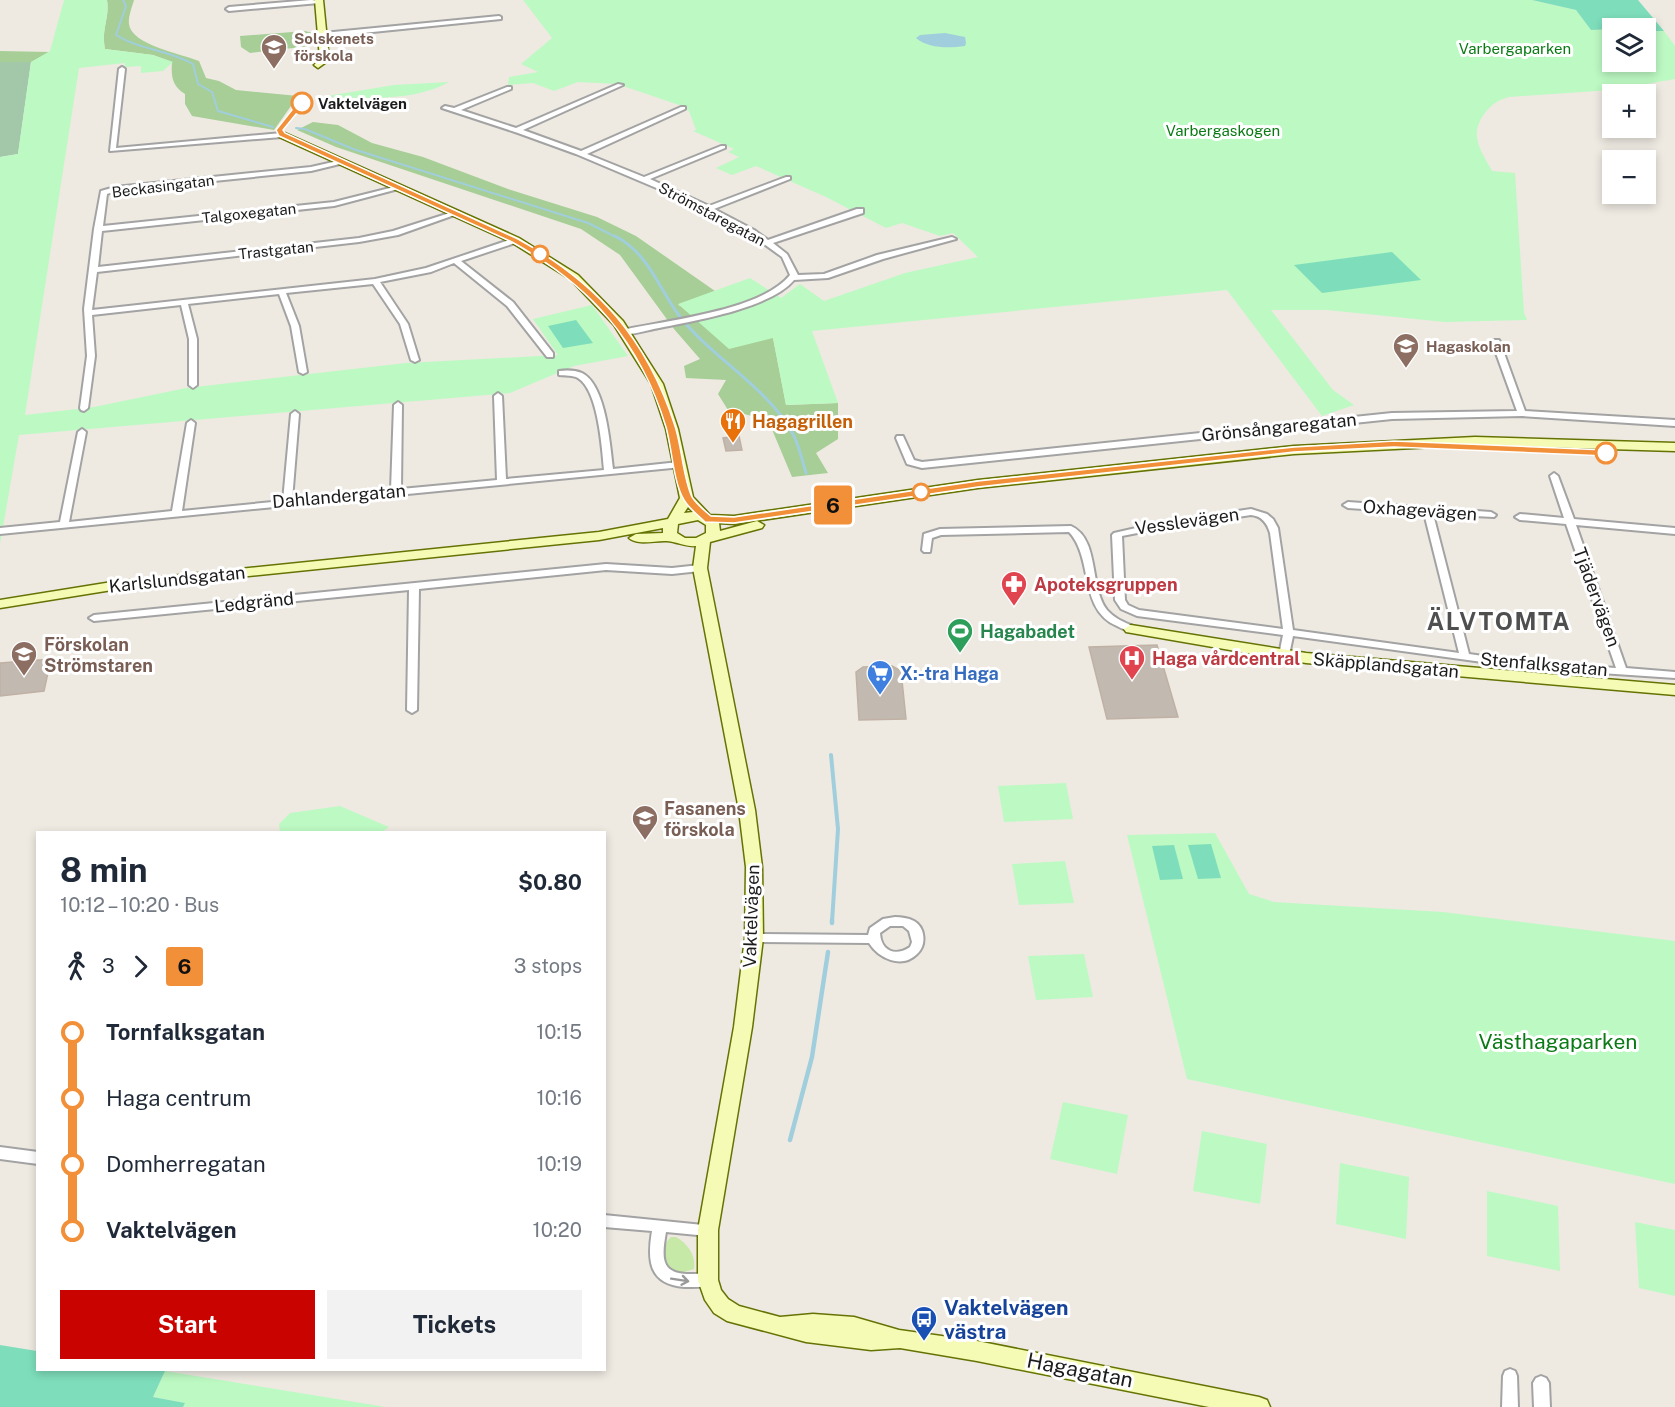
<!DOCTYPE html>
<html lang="en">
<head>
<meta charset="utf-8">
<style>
  body { margin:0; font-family:"Public Sans",sans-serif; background:#f2f2f3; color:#1f2937; height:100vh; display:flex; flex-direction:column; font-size:22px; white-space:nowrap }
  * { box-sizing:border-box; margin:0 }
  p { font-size:20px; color:#747a83 }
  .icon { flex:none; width:33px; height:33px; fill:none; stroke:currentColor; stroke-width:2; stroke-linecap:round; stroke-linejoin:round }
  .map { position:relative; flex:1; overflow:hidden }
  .drawer { position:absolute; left:36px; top:831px; width:570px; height:540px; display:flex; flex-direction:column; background:#fff; border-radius:0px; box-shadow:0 3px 9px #0003 }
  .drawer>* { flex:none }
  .badge { padding:0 12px; border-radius:4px; font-size:21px; line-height:39px }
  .buttons { position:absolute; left:1602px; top:18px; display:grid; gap:12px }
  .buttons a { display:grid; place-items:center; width:54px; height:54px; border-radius:0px; background:#fff; box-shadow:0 3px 9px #0003; font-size:30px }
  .map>.badge { position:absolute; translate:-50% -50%; box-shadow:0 0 0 3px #fff }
  .legs { display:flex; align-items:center; gap:9px; height:66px; padding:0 24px; font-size:20px }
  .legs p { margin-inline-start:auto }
  .summary { display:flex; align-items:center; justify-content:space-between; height:102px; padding:0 24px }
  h1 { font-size:33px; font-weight:700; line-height:45px }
  .button { display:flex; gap:12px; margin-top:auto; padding:12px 24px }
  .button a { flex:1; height:69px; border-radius:0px; background:#c90300; color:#fff; font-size:24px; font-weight:700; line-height:69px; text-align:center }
  .button a+a { background:#f2f2f3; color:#1f2937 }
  ul { padding:0 24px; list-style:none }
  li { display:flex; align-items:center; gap:21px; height:66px; font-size:22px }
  li i { display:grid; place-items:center; width:9px; height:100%; margin:0 8px; background:currentColor }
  li i::after { content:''; width:15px; height:15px; margin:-8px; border:4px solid; border-radius:50%; background:#fff }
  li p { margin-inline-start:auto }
  li:first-child i { background:linear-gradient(#0000 50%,currentColor 0) }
  li:last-child i { background:linear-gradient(currentColor 50%,#0000 0) }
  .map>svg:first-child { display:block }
</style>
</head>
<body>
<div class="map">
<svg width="1675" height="1407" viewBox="0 0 1675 1407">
  <rect width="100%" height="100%" fill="#eeeae2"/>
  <path fill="#c6e9a7" d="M671,1237H676C688,1244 696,1255 694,1269L681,1273L668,1268C662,1258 662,1245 671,1237Z"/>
  <g fill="#a6ce96">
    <path d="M107,0H134C132,7 128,17 129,24C131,45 182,54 199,61L206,78L219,81L236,90L298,96L274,130L192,116L185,104V94C172,86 171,76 172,62L153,55L105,49C101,28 110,18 107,0Z"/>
    <path d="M305,31L316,34L319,45L250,53L241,47L240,36Z"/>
    <path d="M0,51L50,52L31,62H0Z"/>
    <path d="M313,122L338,125L372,143L423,157L511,190L597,217L636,236L715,291L678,305L773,338L786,405L838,403V439L816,453L828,473L792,477L768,420L728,410L718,394L726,380L686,378L684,366L700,359L674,329L620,255L581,229L336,147L297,130Z"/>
  </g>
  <path fill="#a3c7a9" d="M0,62H31L18,154L0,157Z"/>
  <g fill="#bdf9c3">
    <path d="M64,0H107C110,18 101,28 105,49L153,55L173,62L163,71L141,73V66L125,67V63L79,68L25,415L94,407L186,388L406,363L558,355L533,319L592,305L628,356L574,366L510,393L19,435L0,544V157L18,154L31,62L50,51Z"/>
    <path d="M523,0H1532L1576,10L1591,30H1612V62H1646V31H1664L1675,46V79L1611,90L1509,97C1498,100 1492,104 1485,113C1468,135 1481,150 1492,171L1515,173L1524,313L1527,320L1445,322L1327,310H1271L1333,390L1354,405L1322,416L1227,290L812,331L838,403L786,405L773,338L729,349L678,304L750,278L781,298L800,284L824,301L905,273L978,257L953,233L940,236L902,223L886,228L826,197L756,166L732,175L716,168L739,157L728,152L734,149L693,131L696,130L689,111L682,106L617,84L578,82L554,91L533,83L508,85L509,77L538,72L521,64L552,38Z"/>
    <path d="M449,82C411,103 363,97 321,97L394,85Z"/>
    <path d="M1066,783L1073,819L1004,822L998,786Z"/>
    <path d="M340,806L389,827L382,832H390L280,831L279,824L290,813Z"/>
    <path d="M1215,833L1249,894L1274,902L1443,912L1675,941V1184L1187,1079L1127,835Z"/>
    <path d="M1065,861L1074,903L1019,905L1012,864Z"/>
    <path d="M1084,954L1093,997L1036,1000L1028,956Z"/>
    <path d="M1063,1102L1128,1115L1117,1174L1050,1159Z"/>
    <path d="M1202,1131L1267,1144L1260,1204L1193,1191Z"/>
    <path d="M1340,1163L1409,1177L1406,1239L1336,1224Z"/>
    <path d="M1487,1191L1558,1206L1560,1271L1487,1256Z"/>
    <path d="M1635,1222L1675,1230V1296L1639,1288Z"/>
    <path d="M165,1371L386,1407H183L185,1403L153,1397Z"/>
  </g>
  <g fill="#7edebb">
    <path d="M1532,0H1638L1664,31H1646V28L1591,30L1576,10Z"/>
    <path d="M1392,252L1421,280L1322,293L1294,265Z"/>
    <path d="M576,320L593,343L563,348L548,326Z"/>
    <path d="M1211,844L1221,878L1198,879L1188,845Z"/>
    <path d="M1174,845L1183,879L1160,880L1152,846Z"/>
    <path d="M0,1345L37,1351L38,1370L165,1371L153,1397L185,1403L183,1407H0Z"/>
  </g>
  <path fill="#a1cedc" d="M945,33L965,37L966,43L965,46C949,48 929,49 916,38L920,35Z"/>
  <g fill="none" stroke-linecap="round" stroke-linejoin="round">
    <g stroke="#a1cedc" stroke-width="2">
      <path d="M123,0L126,6L116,35C140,50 169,50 193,64L198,84L212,92L218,111L273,127"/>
      <path d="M296,128L305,129L353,149L588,223L618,238"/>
    </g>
    <path stroke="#a1cedc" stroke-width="3" d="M615,236C648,253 657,285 678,314C710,357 767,386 793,434C799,445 802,460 806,473"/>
    <path stroke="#a1cedc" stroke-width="4" d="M831,755L838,829L832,922"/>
    <g stroke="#a1cedc" stroke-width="4.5">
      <path d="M832,923V920"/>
      <path d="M790,1140L812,1057L828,952"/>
    </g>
  </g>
  <g fill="#c2b9b1" stroke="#c0b1a4" stroke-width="1.5">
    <path d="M739,436L742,450L726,451L723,438Z"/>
    <path d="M1157,645L1178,717L1107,719L1089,647Z"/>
    <path d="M51,659L44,691L0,696V663Z"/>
    <path d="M892,666L901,671L906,719L859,720L856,672L863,667Z"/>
  </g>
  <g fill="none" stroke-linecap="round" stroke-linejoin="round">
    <g stroke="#a3a3a3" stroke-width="4">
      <g id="street">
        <path d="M311,0L322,1L319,3L229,11L226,9L229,7Z"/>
        <path d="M499,16L501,17V19L323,37L320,35L323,33Z"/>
        <path d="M122,67L125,69L116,148L282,133L285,135L282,137L110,151L119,69Z"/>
        <path d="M618,84L623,85L523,130L581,151L681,107H685V109L587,154L644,177L721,146H725V148L650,179L709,206L786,177H790V179L714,209L754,230L768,240L857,209H863V213L773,243L787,254L798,275L824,274L877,255L952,237L956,239L883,259L828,278L794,280C771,308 694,321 659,328C647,330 634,335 622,334V330C667,320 761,311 790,275L782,257L749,233L699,206L576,154L518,133L442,108L445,106L454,108L507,87H511V89L461,110L516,128Z"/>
        <path d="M342,160L345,162L344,163L311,171L116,191L107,194L103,226L334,202L398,186L402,188L334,206L102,231L98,267L359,238L393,231L456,211L460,213L398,235L359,242L97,272L92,310L375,279L426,268L515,238L519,240L518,242L461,261L513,302L553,353V357H547L507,306L454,263L431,272L380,282L408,324L419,360L415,362L411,360L400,324L373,284L286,293L299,326L307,372L303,374L299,372L291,326L279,294L188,304L197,339V385L193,388L189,385V339L181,305L92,315L95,356L88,408L84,411L81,410L80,408L87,356L84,309L94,229L101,191L115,187L311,167Z"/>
        <path d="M1493,340H1499L1500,342L1525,411L1675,420V426L1522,416L1392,419L922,468L907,464L896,438L897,436H903L914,460L922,462L1392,413L1517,411L1492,342Z"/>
        <path d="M559,371C566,370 575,370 582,373C606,385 610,445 613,469L679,462L682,463V467L0,534V528L60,522L78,432L82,429L86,432L69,522L172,511L187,423L191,420L195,423L182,511L283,501L291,414L295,411L299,414L292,500L391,490L394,405L398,402L402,405L401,489L497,480L494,396L498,393L502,396L506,479L604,470C602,447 598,390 578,378C573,375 565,376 559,375Z"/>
        <path d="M1554,473L1558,476L1574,519L1675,528V534L1576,525L1626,668L1675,672V678L1526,668L1293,636L1289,655L1284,658L1279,655L1283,635L1137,616L1121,609L1115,600L1112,535L1114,533L1158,523L1251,509L1267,514L1273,519L1278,528L1293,630L1459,653L1424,513L1348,508L1343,505L1348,502L1491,512L1496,515L1494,517L1433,514L1469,654L1526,662L1616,668L1566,524L1520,520L1515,517L1520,514L1564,518L1550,476ZM1251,515C1262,516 1267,523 1270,533L1283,629L1139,610L1128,605L1125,600L1122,536L1158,529Z"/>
        <path d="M1071,526C1100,539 1089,587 1107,610C1115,619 1124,622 1135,627L1136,629L1135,631C1128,632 1123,629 1117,626C1078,609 1094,559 1069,532L941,535L932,538L930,552H924L922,550L924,534L940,529Z"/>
        <path d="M606,564L672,568L700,565L705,568L700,571L672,574L606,570L419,589L417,710L412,713L407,710L409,590L94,621L89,618L94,615Z"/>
        <path d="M895,917C901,917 908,918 914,921C925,927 927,945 917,954C902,969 879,959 869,943L754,942L750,941L748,938L750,935L754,934L868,935L870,928L883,919ZM890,926H903L909,931L912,942L910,947C895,957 881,951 880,933Z"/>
        <path d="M0,1147L38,1152V1164L0,1159Z"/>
        <path d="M604,1215L713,1226L715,1230L713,1234L708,1236L666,1232C661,1260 661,1275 693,1274C701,1274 706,1273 713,1276L715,1280L713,1284C704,1288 694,1287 684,1287C649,1284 647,1261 652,1231L604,1227Z"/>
        <path d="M1510,1369L1515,1371L1517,1376L1518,1407H1502L1503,1376L1505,1371Z"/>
        <path d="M1541,1376L1546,1378L1549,1383L1550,1407H1534L1533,1383L1536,1378Z"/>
      </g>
    </g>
    <g stroke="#657304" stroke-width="3">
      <g id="secondary">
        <path d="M315,0H323L329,60L318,68L314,65L320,59Z"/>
        <path d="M279,133H285L519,238L578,275L623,321L663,384L678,429L693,497L710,515L734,516L978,480L1294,446L1475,437L1675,443V451L1475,445L1294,454L978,488L734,524L719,523L720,531L757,521L764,525L762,528L710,542L707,568L755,810L762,867L763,938L752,1027L718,1230V1280L721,1290L728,1299L739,1306L780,1317L813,1314L854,1317L899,1330L977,1341L1259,1397L1267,1400L1270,1407H1209L977,1361L900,1348L871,1350L806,1342L727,1321L714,1313L705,1300L698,1280V1230L734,1027L745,938L746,867L739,810L693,568L696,546C686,547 678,542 667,541C656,540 638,546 629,538L636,534L663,533V528L599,540L112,590L0,608V600L112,582L599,532L668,519L680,498L666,429L651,384L614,325L570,279L511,242L279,137ZM688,507L693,512L684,513ZM698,520L706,525V533L696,538H685L677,533L678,524Z"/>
        <path d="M1131,625L1306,653L1675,685V695L1306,663L1126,632L1124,629Z"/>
      </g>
    </g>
    <use href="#street" fill="#fff" fill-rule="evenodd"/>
    <use href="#secondary" fill="#f5fab4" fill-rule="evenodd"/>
  </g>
  <defs><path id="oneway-shaft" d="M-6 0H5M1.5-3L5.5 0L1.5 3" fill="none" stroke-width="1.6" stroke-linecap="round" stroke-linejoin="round" transform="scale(1.5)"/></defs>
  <use stroke="#999" href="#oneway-shaft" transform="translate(680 1280) rotate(9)"/>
  <path fill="#f19039" stroke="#fff" stroke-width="1.5" d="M299,101L305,103L283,130L285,133L518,239C598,283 647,339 675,426C682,447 683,478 692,497C696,504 705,511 711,516L734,517L978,481L1294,447L1394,441L1606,450L1611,453L1606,456L1394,447L1294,452L978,487L734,523L705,522C698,515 687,507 683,498C673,480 672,448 666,427C640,341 590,285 512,242L279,136L276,130Z"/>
  <defs>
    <g id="school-pin" transform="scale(1.35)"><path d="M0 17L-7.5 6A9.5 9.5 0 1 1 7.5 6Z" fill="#8d6e63" stroke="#fff"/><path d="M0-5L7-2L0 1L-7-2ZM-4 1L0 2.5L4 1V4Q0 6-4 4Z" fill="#fff"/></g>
    <g id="restaurant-pin" transform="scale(1.35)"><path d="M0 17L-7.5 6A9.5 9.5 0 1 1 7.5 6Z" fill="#e8710a" stroke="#fff"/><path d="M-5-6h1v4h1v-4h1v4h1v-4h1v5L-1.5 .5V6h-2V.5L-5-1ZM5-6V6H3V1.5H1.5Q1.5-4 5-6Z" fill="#fff"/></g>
    <g id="pharmacy-pin" transform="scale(1.35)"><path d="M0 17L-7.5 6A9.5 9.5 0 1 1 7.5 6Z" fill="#e0444e" stroke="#fff"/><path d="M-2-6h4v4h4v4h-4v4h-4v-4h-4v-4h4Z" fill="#fff"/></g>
    <g id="stadium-pin" transform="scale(1.35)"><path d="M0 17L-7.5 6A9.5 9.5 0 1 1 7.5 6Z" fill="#2e9e5b" stroke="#fff"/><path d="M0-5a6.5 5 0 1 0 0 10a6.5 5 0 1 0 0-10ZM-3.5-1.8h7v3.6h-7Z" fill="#fff"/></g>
    <g id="hospital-pin" transform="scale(1.35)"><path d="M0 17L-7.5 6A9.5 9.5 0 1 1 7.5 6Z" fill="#e0444e" stroke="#fff"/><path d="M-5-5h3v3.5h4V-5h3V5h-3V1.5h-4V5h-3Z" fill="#fff"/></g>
    <g id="supermarket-pin" transform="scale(1.35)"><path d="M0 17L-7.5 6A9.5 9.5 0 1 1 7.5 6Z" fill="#3f7fe0" stroke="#fff"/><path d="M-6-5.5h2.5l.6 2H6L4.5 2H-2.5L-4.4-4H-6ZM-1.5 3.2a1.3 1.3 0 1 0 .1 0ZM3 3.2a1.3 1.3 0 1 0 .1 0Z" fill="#fff"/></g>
    <g id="bus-pin" transform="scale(1.35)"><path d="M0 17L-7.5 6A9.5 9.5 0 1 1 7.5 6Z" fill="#1a4fb4" stroke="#fff"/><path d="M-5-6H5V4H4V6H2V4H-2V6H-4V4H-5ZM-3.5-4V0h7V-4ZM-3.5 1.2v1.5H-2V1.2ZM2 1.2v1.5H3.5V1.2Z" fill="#fff"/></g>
  </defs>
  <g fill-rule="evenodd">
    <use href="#school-pin" x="274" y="47"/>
    <use href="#school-pin" x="1406" y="346"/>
    <use href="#restaurant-pin" x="733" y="421"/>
    <use href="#pharmacy-pin" x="1014" y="584"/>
    <use href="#stadium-pin" x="960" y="631"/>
    <use href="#school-pin" x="24" y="654"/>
    <use href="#hospital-pin" x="1132" y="658"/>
    <use href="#supermarket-pin" x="880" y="673"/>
    <use href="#school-pin" x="645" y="818"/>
    <use href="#bus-pin" x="924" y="1319"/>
  </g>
  <g fill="#fff" stroke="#f19039" stroke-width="3">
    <circle cx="302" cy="103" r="10"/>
    <circle cx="540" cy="254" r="8"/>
    <circle cx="1606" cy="453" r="10"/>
    <circle cx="921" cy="492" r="8"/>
  </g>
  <g text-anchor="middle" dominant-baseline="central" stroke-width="6" stroke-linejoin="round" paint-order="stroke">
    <g font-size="15" font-weight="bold" fill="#785e54" stroke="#fff" text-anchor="start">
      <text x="294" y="38">Solskenets<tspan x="294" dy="17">förskola</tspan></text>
      <text x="1426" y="346">Hagaskolan</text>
    </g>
    <g font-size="15" fill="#0a7a15" stroke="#fff">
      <text x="1515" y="48">Varbergaparken</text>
      <text x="1223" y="130">Varbergaskogen</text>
    </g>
    <g font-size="15" font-weight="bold" fill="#1c1c1c" stroke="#fff" text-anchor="start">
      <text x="318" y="103">Vaktelvägen</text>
    </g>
    <g font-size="15" fill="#1c1c1c" stroke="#fff">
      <text transform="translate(163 186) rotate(-7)">Beckasingatan</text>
      <text transform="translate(249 213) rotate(-6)">Talgoxegatan</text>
      <text transform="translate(712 214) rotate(28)">Strömstaregatan</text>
      <text transform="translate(276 250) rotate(-6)">Trastgatan</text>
    </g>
    <g font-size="18" font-weight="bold" fill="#c56008" stroke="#fff" text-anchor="start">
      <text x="752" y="421">Hagagrillen</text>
    </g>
    <g font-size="18" fill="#1c1c1c" stroke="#fff">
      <text transform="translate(1279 427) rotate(-6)">Grönsångaregatan</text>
      <text transform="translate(339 496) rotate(-5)">Dahlandergatan</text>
      <text transform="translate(1420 510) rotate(4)">Oxhagevägen</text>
      <text transform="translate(1187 521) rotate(-8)">Vesslevägen</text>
      <text transform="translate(177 579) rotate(-6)">Karlslundsgatan</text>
      <text transform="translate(1597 597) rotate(70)">Tjädervägen</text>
      <text transform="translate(254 602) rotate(-6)">Ledgränd</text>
      <text transform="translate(1544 664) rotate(5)">Stenfalksgatan</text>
      <text transform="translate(1386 665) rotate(5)">Skäpplandsgatan</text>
      <text transform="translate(751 916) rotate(-88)">Vaktelvägen</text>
    </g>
    <g font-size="18" font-weight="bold" fill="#be3a42" stroke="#fff" text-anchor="start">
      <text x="1034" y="584">Apoteksgruppen</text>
      <text x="1152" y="658">Haga vårdcentral</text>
    </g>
    <g font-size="18" font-weight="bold" fill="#27864d" stroke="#fff" text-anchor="start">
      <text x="980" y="631">Hagabadet</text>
    </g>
    <g font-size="18" font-weight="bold" fill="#785e54" stroke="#fff" text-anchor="start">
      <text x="44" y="644">Förskolan<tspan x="44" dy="21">Strömstaren</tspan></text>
      <text x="664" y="808">Fasanens<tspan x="664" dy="21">förskola</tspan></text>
    </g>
    <g font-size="18" font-weight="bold" fill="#366cbe" stroke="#fff" text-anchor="start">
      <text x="900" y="673">X:-tra Haga</text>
    </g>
    <g font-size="21" fill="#0a7a15" stroke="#fff">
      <text x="1558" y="1041">Västhagaparken</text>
    </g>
    <g font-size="21" font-weight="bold" fill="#164399" stroke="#fff" text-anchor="start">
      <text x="944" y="1307">Vaktelvägen<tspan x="944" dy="24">västra</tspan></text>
    </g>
    <g font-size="21" fill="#1c1c1c" stroke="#fff">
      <text transform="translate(1080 1370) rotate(11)">Hagagatan</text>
    </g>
    <g font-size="24" font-weight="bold" letter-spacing="1.5" fill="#4f4f4f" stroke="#fff">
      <text x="1499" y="621">ÄLVTOMTA</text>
    </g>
  </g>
</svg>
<div class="buttons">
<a><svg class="icon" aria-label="layers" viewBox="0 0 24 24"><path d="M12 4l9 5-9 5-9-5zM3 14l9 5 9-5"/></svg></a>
<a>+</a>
<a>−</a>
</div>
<b class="badge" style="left:833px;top:505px;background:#f19039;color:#111">6</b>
<section class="drawer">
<div class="summary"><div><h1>8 min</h1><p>10:12 – 10:20 · Bus</p></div><b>$0.80</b></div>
<div class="legs"><svg class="icon" aria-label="walk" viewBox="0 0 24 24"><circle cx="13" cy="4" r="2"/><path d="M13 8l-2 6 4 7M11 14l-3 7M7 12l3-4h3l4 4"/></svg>3<svg class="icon" aria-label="forward" viewBox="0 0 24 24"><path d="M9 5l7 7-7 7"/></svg><b class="badge" style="background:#f19039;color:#111">6</b><p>3 stops</p></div>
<ul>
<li><i style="color:#f19039"></i><b>Tornfalksgatan</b><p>10:15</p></li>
<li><i style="color:#f19039"></i><span>Haga centrum</span><p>10:16</p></li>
<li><i style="color:#f19039"></i><span>Domherregatan</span><p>10:19</p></li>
<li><i style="color:#f19039"></i><b>Vaktelvägen</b><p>10:20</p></li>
</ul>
<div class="button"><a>Start</a><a>Tickets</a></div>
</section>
</div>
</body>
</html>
